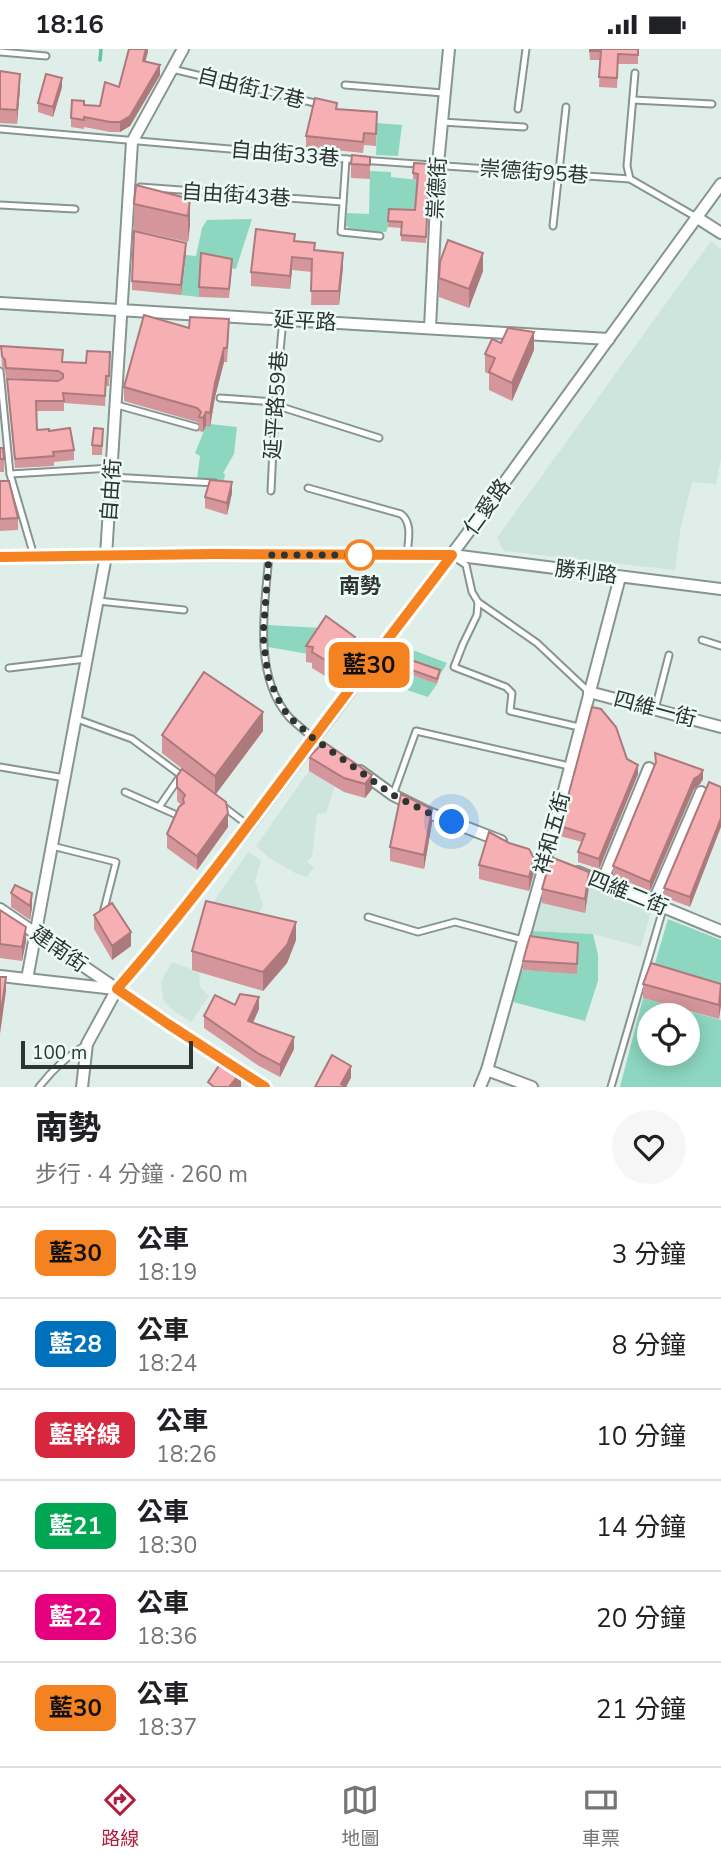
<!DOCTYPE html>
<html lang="zh-TW">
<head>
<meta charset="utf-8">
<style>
  body { margin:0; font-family:"Nunito Sans","Noto Sans TC",sans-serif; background:#f6f6f6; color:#202124; height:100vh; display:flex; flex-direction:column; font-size:26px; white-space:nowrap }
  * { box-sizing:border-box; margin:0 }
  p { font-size:23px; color:#757577 }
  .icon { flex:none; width:38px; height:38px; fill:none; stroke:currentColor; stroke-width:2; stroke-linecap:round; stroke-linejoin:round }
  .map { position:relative; height:1038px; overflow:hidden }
  .side { display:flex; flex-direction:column; background:#fff; flex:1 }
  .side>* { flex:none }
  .badge { padding:0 14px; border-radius:10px; font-size:24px; line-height:46px }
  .tools { position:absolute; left:637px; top:954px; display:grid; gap:14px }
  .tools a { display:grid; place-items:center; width:63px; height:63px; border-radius:50%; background:#fff; box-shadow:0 4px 18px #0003; font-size:35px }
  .scale { position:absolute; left:21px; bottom:18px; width:172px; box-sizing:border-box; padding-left:7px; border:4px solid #2e3432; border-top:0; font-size:19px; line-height:24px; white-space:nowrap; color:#2e3432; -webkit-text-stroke:5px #ecfbf6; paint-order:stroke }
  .you { position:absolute; width:35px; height:35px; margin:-18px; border:5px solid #fff; border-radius:50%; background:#1a73e8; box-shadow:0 0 0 10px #1a73e833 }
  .map>.badge { position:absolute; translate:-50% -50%; box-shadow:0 0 0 4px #fff }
  .round { display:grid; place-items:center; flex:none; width:74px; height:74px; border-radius:37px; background:#f6f6f6 }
  .overview { display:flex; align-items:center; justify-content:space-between; height:119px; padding:0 35px }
  h1 { font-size:33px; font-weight:800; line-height:52px }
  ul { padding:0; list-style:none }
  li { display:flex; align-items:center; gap:21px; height:91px; padding:0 35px; border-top:2px solid #e0e0e0 }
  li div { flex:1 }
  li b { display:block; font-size:26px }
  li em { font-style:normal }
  li .badge { min-width:77px; font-weight:700; text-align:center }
  .status { display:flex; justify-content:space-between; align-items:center; height:49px; padding:0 35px; background:#fff; direction:ltr }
  .status svg { height:19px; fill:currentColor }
  .tabs { display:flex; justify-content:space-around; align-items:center; height:98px; border-top:2px solid #e0e0e0; background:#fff; font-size:19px; color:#757577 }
  .tabs a { display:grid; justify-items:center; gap:4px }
  .tabs .selected { color:#b01d3e }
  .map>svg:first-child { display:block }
</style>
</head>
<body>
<div class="status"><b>18:16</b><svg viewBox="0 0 49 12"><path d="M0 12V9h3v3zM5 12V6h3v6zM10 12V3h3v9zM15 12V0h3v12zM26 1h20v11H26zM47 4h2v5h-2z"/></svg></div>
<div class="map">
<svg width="721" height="1038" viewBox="0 0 721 1038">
  <rect width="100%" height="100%" fill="#dfeee8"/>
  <g fill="#cde5dd">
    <path d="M711,192L721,200V410L716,435L692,433L680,482L675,521L504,502L497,489Z"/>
    <path d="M309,722L335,737L326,764L317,765L312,807L307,813L314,818L307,828L295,824L268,808L256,797Z"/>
    <path d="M248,803L261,811L255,832L263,856L252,878L208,861Z"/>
    <path d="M549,821L651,862L641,898L593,885L532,882Z"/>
    <path d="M172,913L199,923L200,938L209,947L191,973L170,959L163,950L161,933Z"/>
  </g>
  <g fill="#8dd7c0" fill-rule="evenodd">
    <path d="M377,74L402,76L398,107L376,106Z"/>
    <path d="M370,122L391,123V128L418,131V133L433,134L431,141L417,140L415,168L388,178L386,183L354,182L346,177L347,164L369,165Z"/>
    <path d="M252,170L236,220L201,214L199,248L181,246L186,206L196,207L202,179L207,171Z"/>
    <path d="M210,375L237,378L234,405L223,424L225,425L224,431L197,430L200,407L195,404L206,377H209Z"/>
    <path d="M267,576L321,579L314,606L268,598Z"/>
    <path d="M402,597L447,614L440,626L393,610Z"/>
    <path d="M388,617L437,635L428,648L377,631Z"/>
    <path d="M668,870L721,891V949L651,928Z"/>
    <path d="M532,882L593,885L598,906V932L585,972L513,953L520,921L576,924L578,904L527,896Z"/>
    <path d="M643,949L721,971V1038H620ZM649,966H688V1004H649Z"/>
  </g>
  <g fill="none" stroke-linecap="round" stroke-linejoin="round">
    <path stroke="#5fc3a7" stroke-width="3.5" d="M100,11L101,0"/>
    <g stroke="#879590" stroke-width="9">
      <g id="service">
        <path d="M0,3L46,7"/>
        <path d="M172,20L319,55"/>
        <path d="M635,24L627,117L630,130L696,168"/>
        <path d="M345,36L443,44"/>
        <path d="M633,51L712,55"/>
        <path d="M518,60L526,0"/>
        <path d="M442,73L524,78"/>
        <path d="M0,80L346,110L630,130"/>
        <path d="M346,110L341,183L380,187"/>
        <path d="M140,138L343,153"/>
        <path d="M0,156L75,160"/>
        <path d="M553,177L566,58"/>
        <path d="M0,322L10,425L34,507"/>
        <path d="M220,349L275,353"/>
        <path d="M117,356L196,378"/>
        <path d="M275,356L379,389"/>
        <path d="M10,425L112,419"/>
        <path d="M112,428L215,434"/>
        <path d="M308,439L401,465C413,474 408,492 407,506"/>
        <path d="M271,442L275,356L283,270"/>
        <path d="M269,506C265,556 252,626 289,668C296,675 305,682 313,689"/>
        <path d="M457,510L466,516L472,543L478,553L477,566L463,595L454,618L506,638L512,644L510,662L579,678"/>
        <path d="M98,552L184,561"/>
        <path d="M478,553L537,594L589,643"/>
        <path d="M702,591L721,597"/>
        <path d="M9,619L86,610"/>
        <path d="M655,660L669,606"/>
        <path d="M77,670L132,690L182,727"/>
        <path d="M0,718L65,729"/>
        <path d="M125,743L179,767"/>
        <path d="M393,746L416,682L569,717"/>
        <path d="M159,758L181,726"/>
        <path d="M224,758L249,777"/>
        <path d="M52,797L116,813L103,864"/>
        <path d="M368,868L418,883L455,873L523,891"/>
        <path d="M39,1038C53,1020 67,1007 87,995"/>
        <path d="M611,1038L663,860"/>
      </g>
    </g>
    <g stroke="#879590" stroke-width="14">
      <g id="minor">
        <path d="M696,168L721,184"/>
        <path d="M0,254L609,290"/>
        <path d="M430,279L438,115L449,0"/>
        <path d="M0,508L221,505L452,506L721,540"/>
        <path d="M589,643L721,678"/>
        <path d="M360,722L393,746L429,764L501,792"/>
        <path d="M578,823L721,882"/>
        <path d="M602,833L649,719"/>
        <path d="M653,854L701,743"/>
        <path d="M0,860L168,975L265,1038"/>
        <path d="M0,927L115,940"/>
        <path d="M27,930L106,507L132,93L183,0"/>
        <path d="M487,1021L532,1038"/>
        <path d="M82,1038L87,995L117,940L161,889L249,777L467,485L721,135"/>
        <path d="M480,1038L487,1021L546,810L620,528"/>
      </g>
    </g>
    <use href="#service" stroke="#fff" stroke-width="5"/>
    <use href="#minor" stroke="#fff" stroke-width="10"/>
  </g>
  <g fill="#d4969a">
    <path d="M148,0L145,12L160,26L130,77L120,83H110L84,78V80L71,78V69L100,57L119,38Z"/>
    <path d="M589,0H638V15H618L617,39L599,38L600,11H590Z"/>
    <path d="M0,22L20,39L17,75L0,74Z"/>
    <path d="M62,38L53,68L38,63V54Z"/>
    <path d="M337,60L377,63L376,97L364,96L363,104L306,98V87Z"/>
    <path d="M370,108V130L351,129V115Z"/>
    <path d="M430,115L426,194L401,192V179L388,178L389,160L415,161L417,131L413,130V124Z"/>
    <path d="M190,150V176L188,193L134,181V155Z"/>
    <path d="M295,192L315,201L343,218L339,256H311L312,223L292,221L290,240L251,237V223Z"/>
    <path d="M186,204L181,246L132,241V232Z"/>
    <path d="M232,219L229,249L199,248V238Z"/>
    <path d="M483,222L469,259L439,248V229Z"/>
    <path d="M189,279L229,284L227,313H224L215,348L210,378L206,377L203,383L199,382V375L197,373L124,352V338Z"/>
    <path d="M501,294L534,301L512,352L489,341V325L485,323V305Z"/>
    <path d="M1,297L63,313L86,314L110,313L109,337H106L105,357L64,354V362H36L37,381L49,382L74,401V411L54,413V417L15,419L7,330L59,332L6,329L5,321L2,317Z"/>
    <path d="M103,389L102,406H92V396Z"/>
    <path d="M0,399L4,410V423H0Z"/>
    <path d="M0,432L18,469V481L0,482Z"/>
    <path d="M232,444L227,466L205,459V448Z"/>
    <path d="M306,597L355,604L335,633L312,619V614L306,613Z"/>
    <path d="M384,611L440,626L437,635L384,616Z"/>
    <path d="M263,682L216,745L228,778L197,821L167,799V785L181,756L177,752V727L185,722L162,704V686Z"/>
    <path d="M655,704L703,730L700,735L694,740L650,842L613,827V817L655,715Z"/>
    <path d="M309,708L372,726V740L365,749L344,743L309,722Z"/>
    <path d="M627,710L638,725L599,820L578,813V803L582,793L560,787V777Z"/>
    <path d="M709,733L690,858L664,848V839Z"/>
    <path d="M432,774L424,820L390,812V798Z"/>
    <path d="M479,816L534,823L529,842L479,830Z"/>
    <path d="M589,837L585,864L542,854V840Z"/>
    <path d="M11,844L32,858L30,871L11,858Z"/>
    <path d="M0,861L26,892L22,912L0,909Z"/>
    <path d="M94,866L131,897L112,911L94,880Z"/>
    <path d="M296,891L287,914L263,942L192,921V902Z"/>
    <path d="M578,903L577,925L523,921V912Z"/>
    <path d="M643,935H721L719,970L643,949Z"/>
    <path d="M235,956L259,960L253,974L294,1000L280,1028L259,1017L204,979V967Z"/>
  </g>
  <g fill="#ac7a7d">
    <path d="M146,0H148V3L143,21V12Z"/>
    <path d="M160,16V26L130,77L120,83V73Z"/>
    <path d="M20,25V39L17,75V61Z"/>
    <path d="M62,29V38L53,68V58Z"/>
    <path d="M190,150V176L188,193V167Z"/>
    <path d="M186,194V204L181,246V236Z"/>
    <path d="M343,204V218L339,256V242Z"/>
    <path d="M483,204V222L469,259V240Z"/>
    <path d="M292,208V221L290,240V227Z"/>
    <path d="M534,283V301L512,352V334Z"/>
    <path d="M224,299V313L215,348L210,378V364L215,334Z"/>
    <path d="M206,363V377L203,383V369Z"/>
    <path d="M232,433V444L227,466V454Z"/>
    <path d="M355,588V604L335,633V617Z"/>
    <path d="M263,663V682L215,746V727Z"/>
    <path d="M638,716V725L599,820V810Z"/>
    <path d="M703,721V730L700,735L694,740L650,842V833L694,730Z"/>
    <path d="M372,726V740L365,749V735Z"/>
    <path d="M432,760V774L424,820V806Z"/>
    <path d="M228,764V778L197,821V807Z"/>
    <path d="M721,769V778L690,858V848Z"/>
    <path d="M534,809V823L529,842V828Z"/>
    <path d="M589,823V837L585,864V850Z"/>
    <path d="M32,844V858L30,871V857Z"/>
    <path d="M296,873V891L287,914L263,942V923Z"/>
    <path d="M26,878V892L22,912V898Z"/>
    <path d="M131,883V897L112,911V897Z"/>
    <path d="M6,928V942L0,985V971Z"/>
    <path d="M721,943V957L719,970V956Z"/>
    <path d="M259,948V960L248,984V972Z"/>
    <path d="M294,988V1000L280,1028V1016Z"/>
    <path d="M351,1017V1029L346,1038L341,1035Z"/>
    <path d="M241,1023V1038H229Z"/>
  </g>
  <g fill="#f6afb3" stroke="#ac7a7d" stroke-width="2">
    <path d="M129,0H146L143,12L160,16L130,67L120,73H110L84,68V71L71,69L72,51L84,52V56L100,57L105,33L119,38Z"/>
    <path d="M590,0H638V6L618,5L617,29L599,28L601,2H590Z"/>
    <path d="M0,22L20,25L17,61L0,60Z"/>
    <path d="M46,25L62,29L53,58L38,54Z"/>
    <path d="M315,49L337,54L336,60L377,63L376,85L364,84L363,93L306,87Z"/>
    <path d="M352,106L370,108V116L351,115Z"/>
    <path d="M414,114L430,115L426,188L401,186L402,173L388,172L389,160L415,161L418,125L413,124Z"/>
    <path d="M136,136L190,150L188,167L134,155Z"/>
    <path d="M256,180L295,185L294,192L315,194L314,201L343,204L339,242H311L312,210L292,208L290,227L251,223Z"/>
    <path d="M134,182L186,194L181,236L132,232Z"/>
    <path d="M448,191L483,204L469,240L439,229L440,213Z"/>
    <path d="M201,204L232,210L229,240L199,238Z"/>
    <path d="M144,266L189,279L190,268L229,270L227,299H224L215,334L210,364L206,363L203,369L199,368L201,363L197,359L124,338Z"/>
    <path d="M508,279L534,283L512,334L489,323L495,309L485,305L492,290L501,294Z"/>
    <path d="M1,297L63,301L62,313L86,314L87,302L110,303L109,327H106L105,347L63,344L64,352H36L37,381L49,380V382L70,379L74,401L53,403L54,407L15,410L7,330L58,332L63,329V325L58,322L6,319L5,311L2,307Z"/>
    <path d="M94,379L103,380L102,397L92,396Z"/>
    <path d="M0,399H3L4,410H0Z"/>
    <path d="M210,431L232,433L227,454L205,448Z"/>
    <path d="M0,432H9L18,469L0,470Z"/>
    <path d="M326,567L355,588L335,617L312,603L313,598L306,597Z"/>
    <path d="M387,603L440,621L437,630L384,611Z"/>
    <path d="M204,623L263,663L215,727L162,686Z"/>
    <path d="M592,658L601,660L616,678L627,710L638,716L599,810L578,803L585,785L560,777Z"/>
    <path d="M324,693L372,726L365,735L344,729L309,708Z"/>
    <path d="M655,704L703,721L700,726L694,730L650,833L613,817L656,713Z"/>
    <path d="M182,720L226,753L228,764L197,807L167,785L179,758L184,754L183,750L185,746L177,738V727Z"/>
    <path d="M709,733L721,738V769L690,848L664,839Z"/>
    <path d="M401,745L432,760L424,806L390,798Z"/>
    <path d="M489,783L509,794L529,800L534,809L529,828L479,816Z"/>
    <path d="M551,808L589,823L585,850L542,840Z"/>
    <path d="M15,836L32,844L30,857L11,844Z"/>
    <path d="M206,852L296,873L287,896L263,923L192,902Z"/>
    <path d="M112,854L131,883L112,897L94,866Z"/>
    <path d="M0,861L26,878L22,898L0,895Z"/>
    <path d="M530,887L578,894L577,915L523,912Z"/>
    <path d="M651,914L721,935L719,956L643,935Z"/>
    <path d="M0,928H6L0,971Z"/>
    <path d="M240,945L259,948L248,972L294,988L280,1016L259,1005L204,967L215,946L235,956Z"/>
    <path d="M332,1006L351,1017L341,1035L346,1038H315Z"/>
    <path d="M222,1012L241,1023L229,1038H214L208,1033Z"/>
  </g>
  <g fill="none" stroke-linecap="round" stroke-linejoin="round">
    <g stroke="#fff" stroke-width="16">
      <path id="line" d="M0,508L214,505L452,506C406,567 359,627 314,688C250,774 187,860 117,940L168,975L265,1038"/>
    </g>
    <use href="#line" stroke="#f58220" stroke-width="10"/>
    <path stroke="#2e3432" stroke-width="7" stroke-dasharray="0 12.6" d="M360,506H269L263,587L268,627L278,650L288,667L313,689L393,746L429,764L452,773"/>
  </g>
  <circle fill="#fff" stroke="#f58220" stroke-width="3.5" cx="360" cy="506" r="14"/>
  <g text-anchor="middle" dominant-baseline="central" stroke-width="5" stroke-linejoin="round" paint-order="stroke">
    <g font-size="21" fill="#2e3432" stroke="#ecfbf6">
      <text transform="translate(251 39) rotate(14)">自由街17巷</text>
      <text transform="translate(285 105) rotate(5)">自由街33巷</text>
      <text transform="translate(534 123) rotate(4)">崇德街95巷</text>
      <text transform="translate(437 139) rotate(-87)">祟德街</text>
      <text transform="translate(236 146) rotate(4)">自由街43巷</text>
      <text transform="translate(305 272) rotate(3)">延平路</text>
      <text transform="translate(276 356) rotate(-86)">延平路59巷</text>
      <text transform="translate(111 441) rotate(-86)">自由街</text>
      <text transform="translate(487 458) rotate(-54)">仁愛路</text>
      <text transform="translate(586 523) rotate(7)">勝利路</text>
      <text transform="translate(655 660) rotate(15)">四維一街</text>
      <text transform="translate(552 784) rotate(-75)">祥和五街</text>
      <text transform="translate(628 844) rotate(22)">四維二街</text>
      <text transform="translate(59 900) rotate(35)">建南街</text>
    </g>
    <g font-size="21" font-weight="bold" fill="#2e3432" stroke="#ecfbf6">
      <text x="360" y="537">南勢</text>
    </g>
  </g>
</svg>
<div class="tools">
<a><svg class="icon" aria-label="locate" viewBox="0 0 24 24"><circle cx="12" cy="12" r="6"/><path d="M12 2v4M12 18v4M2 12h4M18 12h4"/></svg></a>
</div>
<div class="scale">100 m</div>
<div class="you" style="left:452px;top:773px"></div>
<b class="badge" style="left:369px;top:616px;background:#f58220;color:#111">藍30</b>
</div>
<section class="side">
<div class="overview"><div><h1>南勢</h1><p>步行 · 4 分鐘 · 260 m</p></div><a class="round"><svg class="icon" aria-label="heart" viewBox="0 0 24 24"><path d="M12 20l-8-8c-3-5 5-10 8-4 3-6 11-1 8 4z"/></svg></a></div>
<ul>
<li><span class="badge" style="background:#f58220;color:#111">藍30</span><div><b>公車</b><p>18:19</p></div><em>3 分鐘</em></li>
<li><span class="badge" style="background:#0072bc;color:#fff">藍28</span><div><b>公車</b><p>18:24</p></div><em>8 分鐘</em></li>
<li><span class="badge" style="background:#d7263d;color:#fff">藍幹線</span><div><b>公車</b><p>18:26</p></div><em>10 分鐘</em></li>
<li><span class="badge" style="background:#00a651;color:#fff">藍21</span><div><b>公車</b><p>18:30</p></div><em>14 分鐘</em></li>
<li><span class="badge" style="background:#e6007e;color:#fff">藍22</span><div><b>公車</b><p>18:36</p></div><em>20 分鐘</em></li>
<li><span class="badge" style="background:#f58220;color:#111">藍30</span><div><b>公車</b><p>18:37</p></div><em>21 分鐘</em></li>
</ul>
</section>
<nav class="tabs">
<a class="selected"><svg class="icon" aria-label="directions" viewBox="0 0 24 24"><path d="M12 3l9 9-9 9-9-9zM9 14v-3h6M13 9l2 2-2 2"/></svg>路線</a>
<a><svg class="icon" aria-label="map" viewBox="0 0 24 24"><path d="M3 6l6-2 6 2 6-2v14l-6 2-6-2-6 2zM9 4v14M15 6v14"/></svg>地圖</a>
<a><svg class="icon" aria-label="tickets" viewBox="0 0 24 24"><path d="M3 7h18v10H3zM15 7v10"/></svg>車票</a>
</nav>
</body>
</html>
